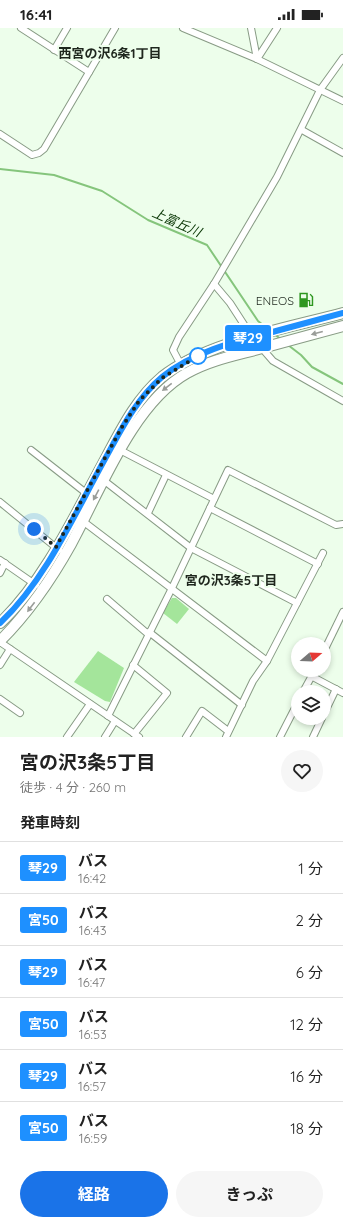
<!DOCTYPE html>
<html lang="ja">
<head>
<meta charset="utf-8">
<style>
  body { margin:0; font-family:Quicksand,"Noto Sans JP",sans-serif; background:#f6f6f6; color:#222; height:100vh; display:flex; flex-direction:column; font-size:15px; white-space:nowrap }
  * { box-sizing:border-box; margin:0 }
  p { font-size:13px; color:#767676 }
  .icon { flex:none; width:22px; height:22px; fill:none; stroke:currentColor; stroke-width:2; stroke-linecap:round; stroke-linejoin:round }
  .map { position:relative; height:709px; overflow:hidden }
  .side { display:flex; flex-direction:column; background:#fff; flex:1 }
  .side>* { flex:none }
  .badge { padding:0 8px; border-radius:3px; font-size:14px; line-height:26px }
  .needle { width:26px; rotate:71deg }
  .controls { position:absolute; left:291px; top:609px; display:grid; gap:8px }
  .controls a { display:grid; place-items:center; width:40px; height:40px; border-radius:50%; background:#fff; box-shadow:0 2px 6px #0003; font-size:20px }
  .you { position:absolute; width:20px; height:20px; margin:-10px; border:3px solid #fff; border-radius:50%; background:#1a73e8; box-shadow:0 0 0 6px #1a73e833 }
  .map>.badge { position:absolute; translate:-50% -50%; box-shadow:0 0 0 2px #fff }
  h2 { padding:0 20px; font-size:15px; line-height:36px }
  .round { display:grid; place-items:center; flex:none; width:42px; height:42px; border-radius:21px; background:#f6f6f6 }
  .headline { display:flex; align-items:center; justify-content:space-between; height:68px; padding:0 20px }
  h1 { font-size:19px; font-weight:700; line-height:30px }
  .button { display:flex; gap:8px; margin-top:auto; padding:8px 20px }
  .button a { flex:1; height:46px; border-radius:24px; background:#1a73e8; color:#fff; font-size:16px; font-weight:700; line-height:46px; text-align:center }
  .button a+a { background:#f6f6f6; color:#222 }
  ul { padding:0; list-style:none }
  li { display:flex; align-items:center; gap:12px; height:52px; padding:0 20px; border-top:1px solid #e0e0e0 }
  li div { flex:1 }
  li b { display:block; font-size:15px }
  li em { font-style:normal }
  li .badge { min-width:44px; font-weight:700; text-align:center }
  .status { display:flex; justify-content:space-between; align-items:center; height:28px; padding:0 20px; background:#fff; direction:ltr }
  .status svg { height:11px; fill:currentColor }
  .map>svg:first-child { display:block }
</style>
</head>
<body>
<div class="status"><b>16:41</b><svg viewBox="0 0 49 12"><path d="M0 12V9h3v3zM5 12V6h3v6zM10 12V3h3v9zM15 12V0h3v12zM26 1h20v11H26zM47 4h2v5h-2z"/></svg></div>
<div class="map">
<svg width="343" height="709" viewBox="0 0 343 709">
  <rect width="100%" height="100%" fill="#edfeeb"/>
  <g fill="#a4e59b">
    <path d="M172,570H176L189,581L177,596L163,585Z"/>
    <path d="M98,623L124,640L110,674L105,673L74,654Z"/>
  </g>
  <g fill="none" stroke-linecap="round" stroke-linejoin="round">
    <g stroke="#85c57c" stroke-width="2">
      <path d="M0,141L54,147L102,163L148,192L207,217L258,293L268,301"/>
      <path d="M274,306L282,312"/>
      <path d="M288,317L301,327L312,339L343,356"/>
    </g>
    <g stroke="#889b85" stroke-width="8">
      <g id="minor">
        <path d="M21,0L89,44"/>
        <path d="M183,0L257,31L343,73"/>
        <path d="M251,0L257,31"/>
        <path d="M54,22L67,0"/>
        <path d="M257,31L277,0"/>
        <path d="M302,102L343,125"/>
        <path d="M0,106L32,127L39,125L44,121L115,0"/>
        <path d="M214,256L230,275L252,309L273,333L343,373"/>
        <path d="M182,339L173,322L179,309L214,256L277,149L320,62L343,30"/>
        <path d="M118,421L214,471"/>
        <path d="M31,422L86,465"/>
        <path d="M102,451L191,520L297,575"/>
        <path d="M0,474L59,522"/>
        <path d="M210,480L318,536"/>
        <path d="M148,485L166,447"/>
        <path d="M80,491L267,633"/>
        <path d="M0,532L36,557"/>
        <path d="M0,545L5,535"/>
        <path d="M107,571L148,606"/>
        <path d="M149,604L242,677"/>
        <path d="M0,614L139,709"/>
        <path d="M324,623L343,584"/>
        <path d="M0,637L10,621"/>
        <path d="M133,637L167,665L134,706"/>
        <path d="M311,648L343,665"/>
        <path d="M303,664L315,642"/>
        <path d="M0,671L20,685"/>
        <path d="M324,686L336,661"/>
        <path d="M108,688L172,560L228,442L336,497L343,496"/>
        <path d="M67,709L90,676"/>
        <path d="M105,709L115,693"/>
        <path d="M186,709L202,683L228,703"/>
        <path d="M226,709L253,653L267,633L323,525"/>
        <path d="M280,709L298,674"/>
        <path d="M313,709L322,690"/>
      </g>
    </g>
    <g stroke="#889b85" stroke-width="12">
      <g id="primary">
        <path d="M0,595C45,553 77,483 107,428C122,400 137,370 162,349C206,314 288,300 343,285"/>
        <path d="M0,613C29,584 51,552 71,516C100,463 133,375 187,345C208,333 232,328 255,322C284,314 314,306 343,298"/>
      </g>
    </g>
    <use href="#minor" stroke="#fff" stroke-width="6"/>
    <use href="#primary" stroke="#fff" stroke-width="10"/>
  </g>
  <defs><path id="oneway-solid" d="M-6-.8H1V-3.2L6.5 0L1 3.2V.8H-6Z"/></defs>
  <g fill="#9a9d99">
    <use href="#oneway-solid" transform="translate(317 305) rotate(165)"/>
    <use href="#oneway-solid" transform="translate(167 359) rotate(142)"/>
    <use href="#oneway-solid" transform="translate(96 467) rotate(118)"/>
    <use href="#oneway-solid" transform="translate(31 579) rotate(127)"/>
  </g>
  <g fill="none" stroke-linecap="round" stroke-linejoin="round">
    <g stroke="#fff" stroke-width="9">
      <path id="line" d="M0,595C46,552 75,485 105,431C121,402 136,371 162,349C194,323 237,313 276,303C298,297 321,291 343,285"/>
    </g>
    <use href="#line" stroke="#1e90ff" stroke-width="6"/>
    <path stroke="#1e261d" stroke-width="4" stroke-dasharray="0 7.2" d="M34,501L56,519L122,399L139,373L162,350L198,328"/>
  </g>
  <defs>
    <g id="fuel-bare" transform="scale(1.2)"><path d="M-5.5-6h7V0h2V4h1.3V-2.5L3-4.5l.8-.8L6-3V5H2.5V1h-1V6h-7ZM-4.2-4.7v3.2H.2V-4.7Z" fill="#2e9720" stroke="#edfeeb" stroke-width="2.5" paint-order="stroke"/></g>
  </defs>
  <g fill-rule="evenodd">
    <use href="#fuel-bare" x="306" y="272"/>
  </g>
  <circle fill="#fff" stroke="#1e90ff" stroke-width="2" cx="198" cy="328" r="8"/>
  <g text-anchor="middle" dominant-baseline="central" stroke-width="4" stroke-linejoin="round" paint-order="stroke">
    <g font-size="12" fill="#1e261d" stroke="#edfeeb" text-anchor="end">
      <text x="294" y="272">ENEOS</text>
    </g>
    <g font-size="13" font-weight="bold" fill="#1e261d" stroke="#edfeeb">
      <text x="110" y="25">西宮の沢6条1丁目</text>
      <text x="231" y="552">宮の沢3条5丁目</text>
    </g>
    <g font-size="13" font-style="italic" fill="#083503" stroke="#edfeeb">
      <text transform="translate(177 194) rotate(24)">上富丘川</text>
    </g>
  </g>
</svg>
<div class="controls">
<a><svg class="needle" viewBox="-14 -14 28 28"><path d="M0-13l5 13h-10z" fill="#e53935"/><path d="M0 13l5-13h-10z" fill="#767676"/></svg></a>
<a><svg class="icon" aria-label="layers" viewBox="0 0 24 24"><path d="M12 4l9 5-9 5-9-5zM3 14l9 5 9-5"/></svg></a>
</div>
<div class="you" style="left:34px;top:501px"></div>
<b class="badge" style="left:248px;top:310px;background:#1e90ff;color:#fff">琴29</b>
</div>
<section class="side">
<div class="headline"><div><h1>宮の沢3条5丁目</h1><p>徒歩 · 4 分 · 260 m</p></div><a class="round"><svg class="icon" aria-label="heart" viewBox="0 0 24 24"><path d="M12 20l-8-8c-3-5 5-10 8-4 3-6 11-1 8 4z"/></svg></a></div>
<h2>発車時刻</h2>
<ul>
<li><span class="badge" style="background:#1e90ff;color:#fff">琴29</span><div><b>バス</b><p>16:42</p></div><em>1 分</em></li>
<li><span class="badge" style="background:#1e90ff;color:#fff">宮50</span><div><b>バス</b><p>16:43</p></div><em>2 分</em></li>
<li><span class="badge" style="background:#1e90ff;color:#fff">琴29</span><div><b>バス</b><p>16:47</p></div><em>6 分</em></li>
<li><span class="badge" style="background:#1e90ff;color:#fff">宮50</span><div><b>バス</b><p>16:53</p></div><em>12 分</em></li>
<li><span class="badge" style="background:#1e90ff;color:#fff">琴29</span><div><b>バス</b><p>16:57</p></div><em>16 分</em></li>
<li><span class="badge" style="background:#1e90ff;color:#fff">宮50</span><div><b>バス</b><p>16:59</p></div><em>18 分</em></li>
</ul>
<div class="button"><a>経路</a><a>きっぷ</a></div>
</section>
</body>
</html>
